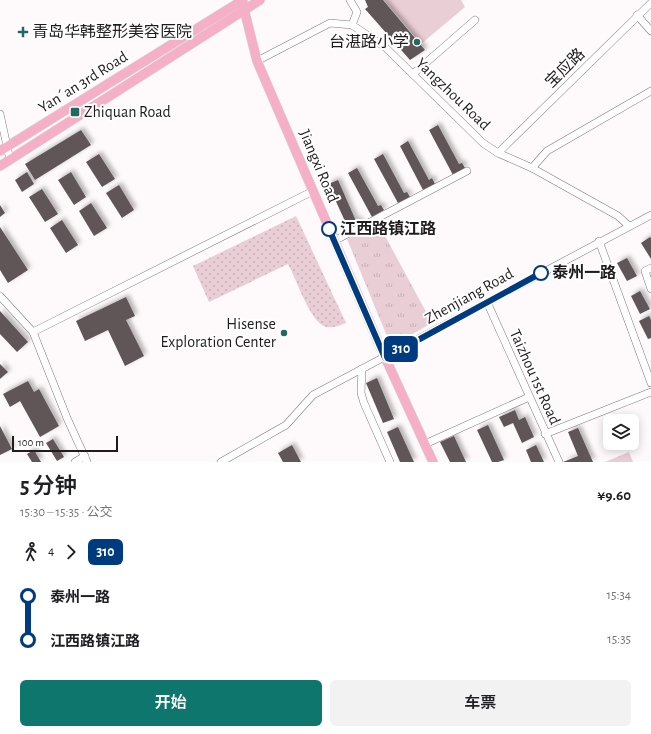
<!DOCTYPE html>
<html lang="zh">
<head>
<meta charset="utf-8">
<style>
  body { margin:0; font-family:"Alegreya Sans","Noto Sans SC",sans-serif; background:#f2f2f2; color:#202124; height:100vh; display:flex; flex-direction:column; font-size:15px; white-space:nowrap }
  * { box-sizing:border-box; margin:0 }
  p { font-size:13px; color:#757577 }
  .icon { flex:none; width:22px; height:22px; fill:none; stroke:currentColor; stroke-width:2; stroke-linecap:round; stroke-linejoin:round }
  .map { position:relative; height:462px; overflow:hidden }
  .drawer { display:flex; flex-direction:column; background:#fff; flex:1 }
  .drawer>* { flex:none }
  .badge { padding:0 8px; border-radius:6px; font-size:14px; line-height:26px }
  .tools { position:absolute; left:603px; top:414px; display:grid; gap:8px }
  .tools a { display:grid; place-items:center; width:36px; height:36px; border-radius:6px; background:#fff; box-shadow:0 2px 10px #0003; font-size:20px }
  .scale { position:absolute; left:12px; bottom:10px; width:106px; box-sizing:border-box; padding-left:4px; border:2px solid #201c1d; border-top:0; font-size:11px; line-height:14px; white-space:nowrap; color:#201c1d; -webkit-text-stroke:3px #fff; paint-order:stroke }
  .map>.badge { position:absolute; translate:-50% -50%; box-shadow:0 0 0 2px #fff }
  .legs { display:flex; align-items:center; gap:6px; height:44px; padding:0 20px; font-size:13px }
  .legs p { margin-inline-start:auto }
  .headline { display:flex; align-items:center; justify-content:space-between; height:68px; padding:0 20px }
  h1 { font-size:22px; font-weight:600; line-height:30px }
  .primary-button { display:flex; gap:8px; margin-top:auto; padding:8px 20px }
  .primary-button a { flex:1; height:46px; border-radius:6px; background:#0f766e; color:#fff; font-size:16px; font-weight:600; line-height:46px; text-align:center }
  .primary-button a+a { background:#f2f2f2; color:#202124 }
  ul { padding:0 20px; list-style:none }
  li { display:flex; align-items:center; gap:14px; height:44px; font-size:15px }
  li i { display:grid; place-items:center; width:6px; height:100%; margin:0 5px; background:currentColor }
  li i::after { content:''; width:10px; height:10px; margin:-5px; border:3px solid; border-radius:50%; background:#fff }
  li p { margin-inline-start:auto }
  li:first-child i { background:linear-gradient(#0000 50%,currentColor 0) }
  li:last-child i { background:linear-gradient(currentColor 50%,#0000 0) }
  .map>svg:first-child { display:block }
</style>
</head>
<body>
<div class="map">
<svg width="651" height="462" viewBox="0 0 651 462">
  <defs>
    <pattern id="grass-dots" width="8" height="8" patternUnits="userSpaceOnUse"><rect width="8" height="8" fill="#eaced5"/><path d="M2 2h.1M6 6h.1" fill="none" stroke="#c8b0b6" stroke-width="1.8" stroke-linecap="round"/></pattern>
    <pattern id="park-tufts" width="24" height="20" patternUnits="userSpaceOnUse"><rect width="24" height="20" fill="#eaced5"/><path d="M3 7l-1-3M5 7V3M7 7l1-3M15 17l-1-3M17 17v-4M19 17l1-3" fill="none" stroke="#c8b0b6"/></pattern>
    <filter id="shadow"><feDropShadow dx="3" dy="-3" stdDeviation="2" flood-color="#0004"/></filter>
  </defs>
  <rect width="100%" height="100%" fill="#fef9fa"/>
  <path fill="url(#grass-dots)" d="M296,216L346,323C338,326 329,330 322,325C307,314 297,280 288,264L209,302L193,266Z"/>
  <g fill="url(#park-tufts)">
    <path d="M378,223L432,323L391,346L347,239Z"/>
    <path d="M629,452L633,462H605Z"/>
  </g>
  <path fill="#eaced5" d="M384,0H461L465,7L421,44Z"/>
  <g fill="#605659" filter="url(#shadow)">
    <path d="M365,0H383L425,50L410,60L365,9L368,7Z"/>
    <path d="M438,125L459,164L462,163L465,168L453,175L429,130Z"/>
    <path d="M81,130L91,145L35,180L25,164Z"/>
    <path d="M408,141L429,180L432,178L435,184L423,190L400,146Z"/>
    <path d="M99,154L115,179L102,187L86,162Z"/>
    <path d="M383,154L404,193L407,192L410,197L398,203L374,159Z"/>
    <path d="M357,168L378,206L381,205L384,210L372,217L348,173Z"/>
    <path d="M27,172L34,184L22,192L15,180Z"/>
    <path d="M71,172L86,197L74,205L58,180Z"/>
    <path d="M338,180L356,221L359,219L361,225L349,230L328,184Z"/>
    <path d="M119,185L134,210L122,218L106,193Z"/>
    <path d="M42,189L58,214L45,222L29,197Z"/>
    <path d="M91,203L107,228L94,236L79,211Z"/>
    <path d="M0,205L5,213L0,217Z"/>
    <path d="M62,220L78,245L66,253L50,228Z"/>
    <path d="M0,227L28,270L8,283L0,270Z"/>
    <path d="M650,237L651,238V259L641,243Z"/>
    <path d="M627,258L637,276L627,281L617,263Z"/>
    <path d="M640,291L650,309L640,314L631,296Z"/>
    <path d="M126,297L135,316L126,320L144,356L125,366L108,330L85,341L76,321Z"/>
    <path d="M0,311L28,342L17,352L0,334Z"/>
    <path d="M649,316L651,320V338L648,339L639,321Z"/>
    <path d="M0,364L8,372L0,379Z"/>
    <path d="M377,378L394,419L383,423L366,383Z"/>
    <path d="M28,381L34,392L39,389L59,426L40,437L20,401L10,407L3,394Z"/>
    <path d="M515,410L519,420L525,417L534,437L522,443L513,423L504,427L499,417Z"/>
    <path d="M488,425L504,460L498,462H492L477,430Z"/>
    <path d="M0,426L12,449L0,455Z"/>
    <path d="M398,427L414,462H400L387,432Z"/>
    <path d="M578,428L593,462H563L578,456L568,432Z"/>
    <path d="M454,436L466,462H450L440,442Z"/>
    <path d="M53,439L64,457L57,461L46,443Z"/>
    <path d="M292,445L301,462H283L278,453Z"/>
    <path d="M536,445L544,462H531L526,450Z"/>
    <path d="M34,450L41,462H32L27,454Z"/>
  </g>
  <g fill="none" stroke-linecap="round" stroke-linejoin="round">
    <g stroke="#82787a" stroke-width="8">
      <g id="minor">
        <path d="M350,0L357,12L352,25"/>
        <path d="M637,15L651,31"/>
        <path d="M257,61L330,23L352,25L385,47L483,143L498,153L532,168L618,216L629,226"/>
        <path d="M413,74L475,20"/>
        <path d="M0,114L10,160"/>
        <path d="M498,153L651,3"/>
        <path d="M532,168L547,151L651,91"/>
        <path d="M334,241L467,171"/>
        <path d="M599,241L651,383"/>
        <path d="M651,268L645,271L651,289"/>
        <path d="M0,296L33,332L67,418L87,462"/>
        <path d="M487,302L559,462"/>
        <path d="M33,332L313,191"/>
        <path d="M362,369L361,393L364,403L390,462"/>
        <path d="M545,434L651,392"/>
        <path d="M425,444L529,397"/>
        <path d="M75,462L85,456"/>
        <path d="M221,462L286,425L313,395L651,215"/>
      </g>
    </g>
    <g stroke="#d7d6d6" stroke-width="10">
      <g id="major">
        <path d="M242,1L257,61L379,344L433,462"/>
        <path d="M0,151L243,0"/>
        <path d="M0,166L260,0"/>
      </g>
    </g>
    <use href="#minor" stroke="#fff" stroke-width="7"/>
    <use href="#major" stroke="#f5b0c7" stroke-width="9"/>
  </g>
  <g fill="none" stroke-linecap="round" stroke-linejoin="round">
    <g stroke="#fff" stroke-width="9">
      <path id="line-1" d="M329,229L385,358L541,273"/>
    </g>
    <use href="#line-1" stroke="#003b80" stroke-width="6"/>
  </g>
  <g fill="#236a5e" stroke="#fff" stroke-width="1.5">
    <path d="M21 26h4v4h4v4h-4v4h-4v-4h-4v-4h4z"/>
    <circle cx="417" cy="42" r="4"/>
    <rect x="70" y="107" width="10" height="10" rx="2"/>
    <circle cx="284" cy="333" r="4"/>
  </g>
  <g fill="#fff" stroke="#003b80" stroke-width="2">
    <circle cx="329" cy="229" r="7"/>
    <circle cx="541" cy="273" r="7"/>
  </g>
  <g text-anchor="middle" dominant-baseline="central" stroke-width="4" stroke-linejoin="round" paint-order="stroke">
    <g font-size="16" fill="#201c1d" stroke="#fff" text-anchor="start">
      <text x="32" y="32">青岛华韩整形美容医院</text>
      <text x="409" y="42" text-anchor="end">台湛路小学</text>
      <text x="84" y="112">Zhiquan Road</text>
      <text x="276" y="324" text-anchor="end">Hisense<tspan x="276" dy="18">Exploration Center</tspan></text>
    </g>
    <g font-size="16" fill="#201c1d" stroke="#fff">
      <text transform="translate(565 68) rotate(-45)">宝应路</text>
      <text transform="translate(83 82) rotate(-32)">Yan´an 3rd Road</text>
      <text transform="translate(453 94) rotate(44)">Yangzhou Road</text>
      <text transform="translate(319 166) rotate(67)">Jiangxi Road</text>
      <text transform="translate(469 296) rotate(-29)">Zhenjiang Road</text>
      <text transform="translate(535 377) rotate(66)">Taizhou 1st Road</text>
    </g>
    <g font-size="16" font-weight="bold" fill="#201c1d" stroke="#fff" text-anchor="start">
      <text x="340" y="229">江西路镇江路</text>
      <text x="552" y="273">泰州一路</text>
    </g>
  </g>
</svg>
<div class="tools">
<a><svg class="icon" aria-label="layers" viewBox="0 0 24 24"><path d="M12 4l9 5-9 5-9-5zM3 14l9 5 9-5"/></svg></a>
</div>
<div class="scale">100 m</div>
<b class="badge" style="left:401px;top:349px;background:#003b80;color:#fff">310</b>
</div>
<section class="drawer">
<div class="headline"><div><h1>5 分钟</h1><p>15:30 – 15:35 · 公交</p></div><b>¥9.60</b></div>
<div class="legs"><svg class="icon" aria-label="walk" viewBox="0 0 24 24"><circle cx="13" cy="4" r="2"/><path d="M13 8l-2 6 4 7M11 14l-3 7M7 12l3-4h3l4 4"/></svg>4<svg class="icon" aria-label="forward" viewBox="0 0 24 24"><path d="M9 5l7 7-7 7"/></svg><b class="badge" style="background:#003b80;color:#fff">310</b></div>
<ul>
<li><i style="color:#003b80"></i><b>泰州一路</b><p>15:34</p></li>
<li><i style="color:#003b80"></i><b>江西路镇江路</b><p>15:35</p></li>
</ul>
<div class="primary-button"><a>开始</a><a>车票</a></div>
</section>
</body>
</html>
